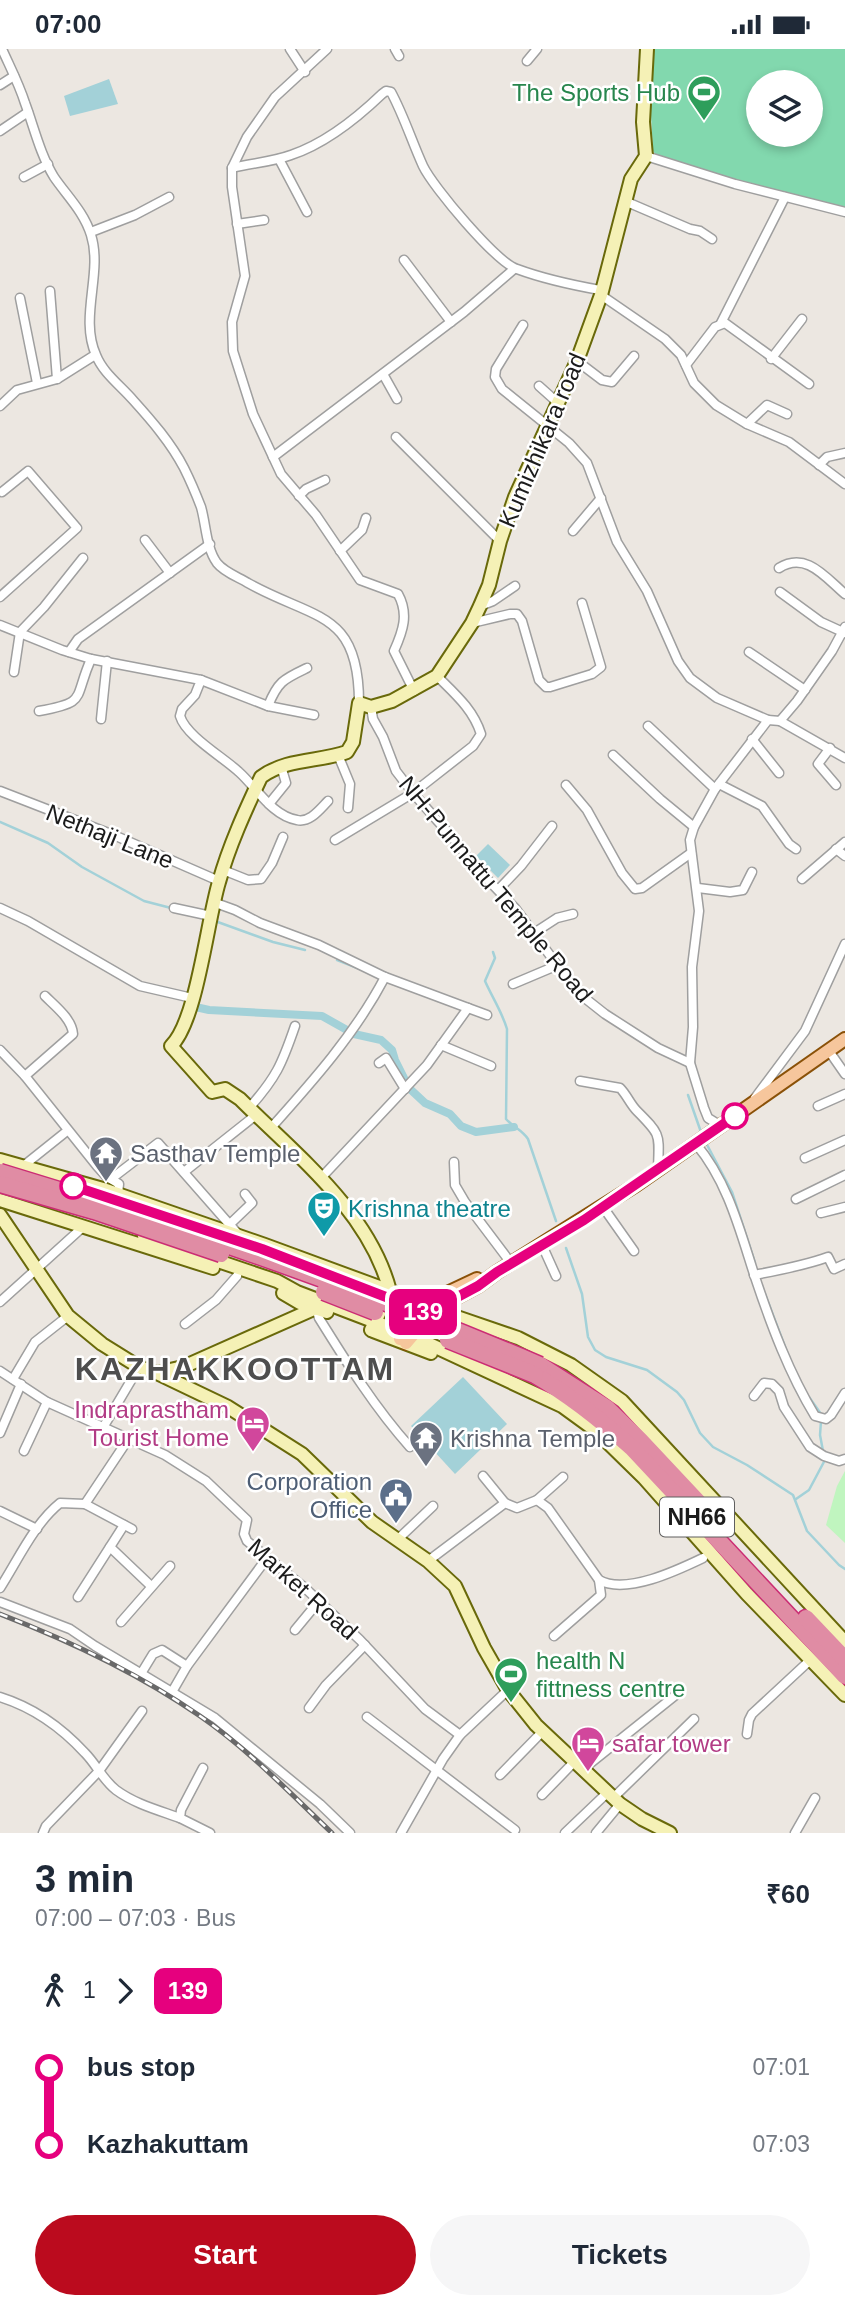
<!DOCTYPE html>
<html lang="en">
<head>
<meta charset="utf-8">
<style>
  body { margin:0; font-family:Helvetica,sans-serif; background:#f6f6f7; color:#1f2937; height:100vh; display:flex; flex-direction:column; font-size:26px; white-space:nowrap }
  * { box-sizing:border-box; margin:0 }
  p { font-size:23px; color:#747a83 }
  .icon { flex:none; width:38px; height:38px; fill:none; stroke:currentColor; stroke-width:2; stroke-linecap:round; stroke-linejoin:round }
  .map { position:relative; height:1784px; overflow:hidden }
  .side { display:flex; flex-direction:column; background:#fff; flex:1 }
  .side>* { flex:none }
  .badge { padding:0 14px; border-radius:10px; font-size:24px; line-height:46px }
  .tools { position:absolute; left:746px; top:21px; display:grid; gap:14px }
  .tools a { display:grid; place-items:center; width:77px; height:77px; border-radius:50%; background:#fff; box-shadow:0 4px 10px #0003; font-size:35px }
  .map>.badge { position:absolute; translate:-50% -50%; box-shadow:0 0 0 4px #fff }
  .legs { display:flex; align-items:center; gap:10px; height:77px; padding:0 35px; font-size:23px }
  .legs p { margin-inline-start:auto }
  .overview { display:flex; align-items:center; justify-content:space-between; height:119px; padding:0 35px }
  h1 { font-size:38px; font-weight:800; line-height:52px }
  .primary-button { display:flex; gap:14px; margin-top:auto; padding:14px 35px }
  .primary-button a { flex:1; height:80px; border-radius:42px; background:#bb0b1e; color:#fff; font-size:28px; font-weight:800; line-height:80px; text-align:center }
  .primary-button a+a { background:#f6f6f7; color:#1f2937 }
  ul { padding:0 35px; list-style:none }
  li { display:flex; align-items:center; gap:24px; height:77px; font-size:26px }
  li i { display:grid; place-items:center; width:10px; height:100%; margin:0 9px; background:currentColor }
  li i::after { content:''; width:18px; height:18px; margin:-9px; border:5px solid; border-radius:50%; background:#fff }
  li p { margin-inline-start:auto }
  li:first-child i { background:linear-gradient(#0000 50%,currentColor 0) }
  li:last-child i { background:linear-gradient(currentColor 50%,#0000 0) }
  .status { display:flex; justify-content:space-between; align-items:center; height:49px; padding:0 35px; background:#fff; direction:ltr }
  .status svg { height:19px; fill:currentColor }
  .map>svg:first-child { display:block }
</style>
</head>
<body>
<div class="status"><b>07:00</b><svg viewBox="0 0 49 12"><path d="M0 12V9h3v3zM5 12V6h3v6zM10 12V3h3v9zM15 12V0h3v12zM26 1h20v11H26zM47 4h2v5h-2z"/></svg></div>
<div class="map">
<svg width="845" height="1784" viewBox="0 0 845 1784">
  <rect width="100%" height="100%" fill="#ece7e1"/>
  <path fill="#c0f5bf" d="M845,1422V1494L826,1476L837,1437Z"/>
  <path fill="#82d8ae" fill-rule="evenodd" d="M654,0H845V158L746,134L656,106L653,102L650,49ZM758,33H810V86H758Z"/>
  <g fill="#a3d1d8">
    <path d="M109,30L118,55L70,67L64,47Z"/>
    <path d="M488,795L510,816L498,829L476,807Z"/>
    <path d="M463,1328L507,1375L455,1425L411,1377Z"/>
  </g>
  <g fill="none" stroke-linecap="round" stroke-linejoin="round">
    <g stroke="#a3d1d8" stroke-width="2.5">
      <path d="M0,773L48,794L82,818L144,852L171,859"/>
      <path d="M215,872L273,893L305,901"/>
      <path d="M493,903L495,909L485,932C492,948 502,963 507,980L506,1070C513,1078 522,1081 528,1090L556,1172"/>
      <path d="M337,911L360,920"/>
      <path d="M688,1046L702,1086"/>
      <path d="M705,1092L732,1143L755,1214"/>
      <path d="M566,1199L582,1245L588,1288L595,1301L606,1308L647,1321L677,1343L684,1351L700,1384L713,1398L747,1416L793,1446L807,1482L839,1516L845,1520"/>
      <path d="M765,1245L790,1311"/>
      <path d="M809,1348L821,1365"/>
      <path d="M821,1372L820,1386L823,1402"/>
      <path d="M796,1450L809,1441L826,1409"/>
    </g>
    <g stroke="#a3d1d8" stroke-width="8">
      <path d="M191,957L209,961L322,967L354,985L381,991L392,1001L395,1011L407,1035"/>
      <path d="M410,1040L425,1054L450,1065L461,1077L476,1083L514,1078"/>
    </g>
    <g stroke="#9f9f9f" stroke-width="11">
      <g id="street">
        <path d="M2,0C10,18 19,35 25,54C34,78 40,105 54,128C67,147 84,163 91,186C103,224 79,268 96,306C103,324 120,336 133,351C152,372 171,394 184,419C190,431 196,445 201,458C206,475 206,499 217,514C224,523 238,528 248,534C314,571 359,561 359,654"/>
        <path d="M290,0L305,23"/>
        <path d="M327,0L275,48L247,88L232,119V138L245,227L232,273L233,302L253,365L281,425L316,466L360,531L398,545C409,565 403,582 394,602L414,642"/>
        <path d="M395,0L399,7"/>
        <path d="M527,12L537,0"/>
        <path d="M0,36L14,27"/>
        <path d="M0,82L28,63"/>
        <path d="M646,107L735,135L845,163"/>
        <path d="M279,110L307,163"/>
        <path d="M232,119C252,114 272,113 291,106C324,95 357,69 382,45L386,42L391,43C404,67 412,93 423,117C433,138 496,213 517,220C544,230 572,236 600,241"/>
        <path d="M24,128L48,115"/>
        <path d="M627,153L690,180L700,182L712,190"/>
        <path d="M237,175L264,171"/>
        <path d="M91,183L135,166L169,148"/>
        <path d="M404,211L451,273"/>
        <path d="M50,242L57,330"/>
        <path d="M601,246L665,290L681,306L694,334L716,356L747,375L789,393L845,435"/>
        <path d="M20,249L37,334"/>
        <path d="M721,274L785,148"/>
        <path d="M523,276L496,320L495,328L502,340L569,394L587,414L617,493L647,542L678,612L690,629L717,649L768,671"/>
        <path d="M771,310L802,270"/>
        <path d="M577,312L602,331L612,333L634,307"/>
        <path d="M686,316L715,278L725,274L809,335"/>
        <path d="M383,325L397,350"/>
        <path d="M539,337L558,354"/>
        <path d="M0,357L17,341L57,330L95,306"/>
        <path d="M747,375L767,356L787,365"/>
        <path d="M396,388L500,492"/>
        <path d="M273,408L464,263L514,220"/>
        <path d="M819,416L827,408L845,404"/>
        <path d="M299,447L306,440L325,431"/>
        <path d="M573,482L601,449"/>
        <path d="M145,491L170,524"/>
        <path d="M340,502L362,481L366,469"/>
        <path d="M779,519C806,502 825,528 845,545"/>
        <path d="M780,543L821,573L845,584"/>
        <path d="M0,548L77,479L28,422L2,443"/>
        <path d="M480,557L493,552L515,537"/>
        <path d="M472,574L510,565H517L522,572L539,631L546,638H550L592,625L601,618L582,554"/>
        <path d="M0,576L62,601L91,610L201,631L195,646L182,660L180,667C186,687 223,708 239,723C256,738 272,767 297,771C310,774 320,760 328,752"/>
        <path d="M69,603L78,590L210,495"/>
        <path d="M749,603L805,641"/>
        <path d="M14,623L20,583L44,558L83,509"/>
        <path d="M201,631L268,657L314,666"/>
        <path d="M268,657C278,632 284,630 307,619"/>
        <path d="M371,658L373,670L383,688L396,722L413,744L459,796L470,812L515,859L566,928L586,950L605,965L658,999L690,1014"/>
        <path d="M39,662C88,653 73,651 91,610"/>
        <path d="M101,670L107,612"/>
        <path d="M780,672L845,709"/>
        <path d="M648,677L715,740"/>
        <path d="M752,690L779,724"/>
        <path d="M830,699L818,715L836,736"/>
        <path d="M338,706L350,735L348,759"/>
        <path d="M613,706L660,750L694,778"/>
        <path d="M719,735L762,757L789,795L796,800"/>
        <path d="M566,736L587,761L622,824L635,840L642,839L691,804"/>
        <path d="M0,742L116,787L219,832"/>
        <path d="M269,755L286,734L281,717"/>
        <path d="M335,791L413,744L473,697L481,685C473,660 455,645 437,627"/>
        <path d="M836,800L845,807"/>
        <path d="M223,821L248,831L261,830L272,814L283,788"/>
        <path d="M802,830L845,793"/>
        <path d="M698,839L730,843L743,841L752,823"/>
        <path d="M499,840L521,817L552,777"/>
        <path d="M213,853L235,861L260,874L319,896L385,928L468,959L427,1016L321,1129"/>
        <path d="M0,859L28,872L140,937L192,949"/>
        <path d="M174,859L211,867"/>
        <path d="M534,884L557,869L573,865"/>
        <path d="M513,935L558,916"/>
        <path d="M45,947C55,957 72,970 73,985L25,1027L97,1117L106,1127L119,1135L118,1146"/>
        <path d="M468,959L487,966"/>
        <path d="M441,996L491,1017"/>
        <path d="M0,1001L25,1027"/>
        <path d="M829,1002L845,1025"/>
        <path d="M379,1014L386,1009L405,1040"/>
        <path d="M580,1032L620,1039C627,1046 630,1055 637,1062C662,1087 659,1085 658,1121"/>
        <path d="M755,1049L805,982L845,895"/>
        <path d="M818,1057L845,1045"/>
        <path d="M249,1059C276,1029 282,1015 295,977"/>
        <path d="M721,1077L708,1069L704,1059L690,1014L693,978L692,918L699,862L690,791L694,778L715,740L768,671L780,672L797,652L832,602L845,578"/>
        <path d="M270,1080C313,1032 355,985 385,928"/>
        <path d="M696,1095C728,1133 740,1182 755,1228C771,1276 789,1324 815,1367L826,1370L831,1366L845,1344"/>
        <path d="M805,1109L845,1091"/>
        <path d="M454,1113L455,1136L465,1153L511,1214"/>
        <path d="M22,1118L67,1082"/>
        <path d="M184,1123L256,1066"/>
        <path d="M111,1130L158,1094L237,1184"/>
        <path d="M796,1150L845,1126"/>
        <path d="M603,1158L634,1202"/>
        <path d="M821,1164L845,1158"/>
        <path d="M229,1176L252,1154L245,1145"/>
        <path d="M542,1196L556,1227"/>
        <path d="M754,1226C780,1221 803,1217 828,1208L834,1220L845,1215"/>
        <path d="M0,1253L84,1177"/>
        <path d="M316,1259L319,1269C347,1314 375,1359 410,1398"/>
        <path d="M185,1275L216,1251L237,1227"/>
        <path d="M0,1322L47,1353L165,1406L206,1432L247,1471L244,1485L247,1492L305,1539L360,1591L425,1660L460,1686"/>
        <path d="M13,1330L35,1293L68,1267"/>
        <path d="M754,1347L764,1334L772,1335L779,1342L784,1358L810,1398L824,1407L839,1412L845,1410"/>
        <path d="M104,1377L139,1318"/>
        <path d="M0,1384L21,1335"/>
        <path d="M24,1402L47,1353"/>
        <path d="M483,1427L505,1454"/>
        <path d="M537,1451L563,1428"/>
        <path d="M85,1455L129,1389"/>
        <path d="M0,1462L37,1480"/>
        <path d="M397,1491L433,1457"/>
        <path d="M110,1498L151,1537"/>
        <path d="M428,1512L505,1454L517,1459L537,1451L548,1459L599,1531C626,1546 678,1521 703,1509"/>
        <path d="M0,1539C18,1511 34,1475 60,1454L85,1455L132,1480"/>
        <path d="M78,1548L124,1476"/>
        <path d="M0,1553L70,1580L95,1597L215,1669L320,1755L350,1784"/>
        <path d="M121,1573L170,1517"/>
        <path d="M295,1581L319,1552"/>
        <path d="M554,1587L601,1546L599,1531"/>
        <path d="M142,1623L153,1605L162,1601L187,1617"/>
        <path d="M172,1643L187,1617L267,1509"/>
        <path d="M0,1648C32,1658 62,1679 85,1704C96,1715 103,1731 116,1741C135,1755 158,1761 180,1769"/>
        <path d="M309,1659L326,1636L365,1596"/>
        <path d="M367,1668L515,1781"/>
        <path d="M747,1685L749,1671L752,1665L807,1614"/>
        <path d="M203,1719L181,1761L180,1769L210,1784"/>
        <path d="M582,1721L677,1645"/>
        <path d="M500,1726L543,1682"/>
        <path d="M542,1746L574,1713"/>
        <path d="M613,1749L694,1670"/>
        <path d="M43,1784L46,1777L99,1722L142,1662"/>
        <path d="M401,1784L443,1710L460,1686L508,1641"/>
        <path d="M565,1784L607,1744"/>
        <path d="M596,1784L620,1755"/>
        <path d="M795,1784L815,1749"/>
      </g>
    </g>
    <g stroke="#69690a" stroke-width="16">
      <g id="secondary">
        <path d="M0,1111L103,1140L265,1196L390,1242L448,1265L518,1289L571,1316L622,1352L845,1593"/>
        <path d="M0,1151L213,1219"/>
        <path d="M0,1166L68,1267L102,1295L139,1318L157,1324L228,1358L302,1405L372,1473L428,1512L455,1537L484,1599L508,1641L536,1676L620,1755L642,1770L670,1784"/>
        <path d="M144,1187L277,1232L297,1243L412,1287L562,1357L595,1381L644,1429L747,1545L845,1646"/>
        <path d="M283,1244L300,1254L327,1263"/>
        <path d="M371,1281L390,1242C369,1162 296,1106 240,1050L225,1040L212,1043L171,997C197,972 207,872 219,833C229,797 245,762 261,728C287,709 319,713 347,703L353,693L359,654L371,658L392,652L437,627L472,574L480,557L489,536L500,492L515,448L577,312L601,246L631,130L646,107L643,73L647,0"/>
        <path d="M373,1282L431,1304"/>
        <path d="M157,1324L183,1318L316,1259"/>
      </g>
    </g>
    <g stroke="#8a5108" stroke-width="16">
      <g id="primary">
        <path d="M400,1290L424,1255L477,1230"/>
        <path d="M406,1294L435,1260L478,1237L497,1223L636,1136L845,990"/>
      </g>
    </g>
    <g stroke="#cb2d74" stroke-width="19">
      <g id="highway">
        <path d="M540,1316L607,1359L640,1391L715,1471"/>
        <path d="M535,1326C571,1347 601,1371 632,1399L845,1627"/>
        <path d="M806,1569L845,1610"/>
      </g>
    </g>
    <use href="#street" stroke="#fff" stroke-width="8"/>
    <use href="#secondary" stroke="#f5f1b6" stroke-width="12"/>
    <use href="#primary" stroke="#f6c69c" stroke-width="12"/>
    <use href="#highway" stroke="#e08ca4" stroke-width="16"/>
    <g stroke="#696969" stroke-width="5">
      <path id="rail" d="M0,1565C70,1592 138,1624 200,1667C248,1700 290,1744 332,1784"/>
    </g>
    <use href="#rail" stroke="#fff" stroke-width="2.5" stroke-dasharray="8" stroke-linecap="butt"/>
    <g stroke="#cb2d74" stroke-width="19" stroke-linecap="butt">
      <g id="highway-bridge">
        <path d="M0,1123C183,1178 364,1241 540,1316"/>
        <path d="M0,1135L94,1162L221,1205"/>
        <path d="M324,1243L375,1263"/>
        <path d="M448,1291L535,1326"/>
      </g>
    </g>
    <use href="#highway-bridge" stroke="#e08ca4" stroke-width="16"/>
  </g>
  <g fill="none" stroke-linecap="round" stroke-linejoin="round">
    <g stroke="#fff" stroke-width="16">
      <path id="line-1" d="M73,1137L262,1200L430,1265L435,1260L478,1237L497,1223L584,1171L735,1067"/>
    </g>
    <use href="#line-1" stroke="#e6007e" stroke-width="10"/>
  </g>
  <defs>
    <g id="stadium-pin" transform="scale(1.75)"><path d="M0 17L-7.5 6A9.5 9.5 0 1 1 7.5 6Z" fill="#2e9e5b" stroke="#fff"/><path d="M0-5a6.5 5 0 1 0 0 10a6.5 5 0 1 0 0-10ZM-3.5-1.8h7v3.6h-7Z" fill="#fff"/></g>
    <g id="temple-pin" transform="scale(1.75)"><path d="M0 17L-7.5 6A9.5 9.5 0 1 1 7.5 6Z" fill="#6b7280" stroke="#fff"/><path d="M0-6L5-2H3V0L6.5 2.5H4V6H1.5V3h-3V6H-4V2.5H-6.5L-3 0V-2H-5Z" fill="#fff"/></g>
    <g id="theatre-pin" transform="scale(1.75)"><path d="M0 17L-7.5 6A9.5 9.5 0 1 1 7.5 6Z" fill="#0f9aa8" stroke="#fff"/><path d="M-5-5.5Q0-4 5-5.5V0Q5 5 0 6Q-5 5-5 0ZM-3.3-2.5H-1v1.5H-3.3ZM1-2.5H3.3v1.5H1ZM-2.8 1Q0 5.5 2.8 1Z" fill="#fff"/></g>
    <g id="hotel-pin" transform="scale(1.75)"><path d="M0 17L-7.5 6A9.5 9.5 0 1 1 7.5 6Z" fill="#d1479c" stroke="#fff"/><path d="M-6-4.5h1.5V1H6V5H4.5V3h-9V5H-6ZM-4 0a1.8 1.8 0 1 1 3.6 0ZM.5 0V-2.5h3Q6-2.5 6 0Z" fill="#fff"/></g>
    <g id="civic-pin" transform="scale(1.75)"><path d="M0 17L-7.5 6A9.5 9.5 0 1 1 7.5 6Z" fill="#5c6f8a" stroke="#fff"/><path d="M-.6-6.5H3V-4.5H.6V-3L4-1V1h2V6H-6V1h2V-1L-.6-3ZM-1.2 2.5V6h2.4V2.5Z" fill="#fff"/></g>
  </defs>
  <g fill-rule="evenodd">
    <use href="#stadium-pin" x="704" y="43"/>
    <use href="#temple-pin" x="106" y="1104"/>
    <use href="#theatre-pin" x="324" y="1159"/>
    <use href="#hotel-pin" x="253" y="1374"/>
    <use href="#temple-pin" x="426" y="1389"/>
    <use href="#civic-pin" x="396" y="1446"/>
    <use href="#stadium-pin" x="511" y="1625"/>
    <use href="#hotel-pin" x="588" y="1694"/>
  </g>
  <g fill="#fff" stroke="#e6007e" stroke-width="3.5">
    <circle cx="735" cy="1067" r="12"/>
    <circle cx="73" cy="1137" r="12"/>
  </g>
  <g text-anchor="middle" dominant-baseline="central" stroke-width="5" stroke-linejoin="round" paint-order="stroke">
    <rect fill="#fff" stroke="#5f5f5f" stroke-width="2" x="660" y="1448.5" width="74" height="39" rx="5"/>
    <g font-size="23" font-weight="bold" fill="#1b1b1b">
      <text x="697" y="1468">NH66</text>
    </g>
    <g font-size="24" fill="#27864d" stroke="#fff" text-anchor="end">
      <text x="680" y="43">The Sports Hub</text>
      <text x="536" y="1611" text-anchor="start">health N<tspan x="536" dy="28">fittness centre</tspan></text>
    </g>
    <g font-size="24" fill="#1b1b1b" stroke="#fff">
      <text transform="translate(542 391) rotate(-67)">Kumizhikara road</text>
      <text transform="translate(110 787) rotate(22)">Nethaji Lane</text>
      <text transform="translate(496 840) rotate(50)">NH-Punnattu Temple Road</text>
      <text transform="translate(303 1540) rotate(42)">Market Road</text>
    </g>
    <g font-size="24" fill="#5b616d" stroke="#fff" text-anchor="start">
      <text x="130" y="1104">Sasthav Temple</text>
      <text x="450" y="1389">Krishna Temple</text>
    </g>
    <g font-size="24" fill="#0d838f" stroke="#fff" text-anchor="start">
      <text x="348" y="1159">Krishna theatre</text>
    </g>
    <g font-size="24" fill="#b23c85" stroke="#fff" text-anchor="end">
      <text x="229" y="1360">Indraprastham<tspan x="229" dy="28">Tourist Home</tspan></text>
      <text x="612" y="1694" text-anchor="start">safar tower</text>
    </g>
    <g font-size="24" fill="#4e5e75" stroke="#fff" text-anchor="end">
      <text x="372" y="1432">Corporation<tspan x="372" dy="28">Office</tspan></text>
    </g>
    <g font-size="32" font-weight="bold" letter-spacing="2" fill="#4e4e4e" stroke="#fff">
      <text x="235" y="1320">KAZHAKKOOTTAM</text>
    </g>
  </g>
</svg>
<div class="tools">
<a><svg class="icon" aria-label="layers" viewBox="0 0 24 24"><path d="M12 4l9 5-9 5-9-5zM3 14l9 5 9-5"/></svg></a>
</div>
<b class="badge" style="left:423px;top:1263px;background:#e6007e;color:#fff">139</b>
</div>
<section class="side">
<div class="overview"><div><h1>3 min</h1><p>07:00 – 07:03 · Bus</p></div><b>₹60</b></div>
<div class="legs"><svg class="icon" aria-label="walk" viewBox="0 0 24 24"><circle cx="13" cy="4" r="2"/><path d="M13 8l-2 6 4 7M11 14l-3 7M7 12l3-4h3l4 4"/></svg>1<svg class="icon" aria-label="forward" viewBox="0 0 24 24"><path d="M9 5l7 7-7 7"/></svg><b class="badge" style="background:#e6007e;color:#fff">139</b></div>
<ul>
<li><i style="color:#e6007e"></i><b>bus stop</b><p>07:01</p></li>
<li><i style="color:#e6007e"></i><b>Kazhakuttam</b><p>07:03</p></li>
</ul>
<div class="primary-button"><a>Start</a><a>Tickets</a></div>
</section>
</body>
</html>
